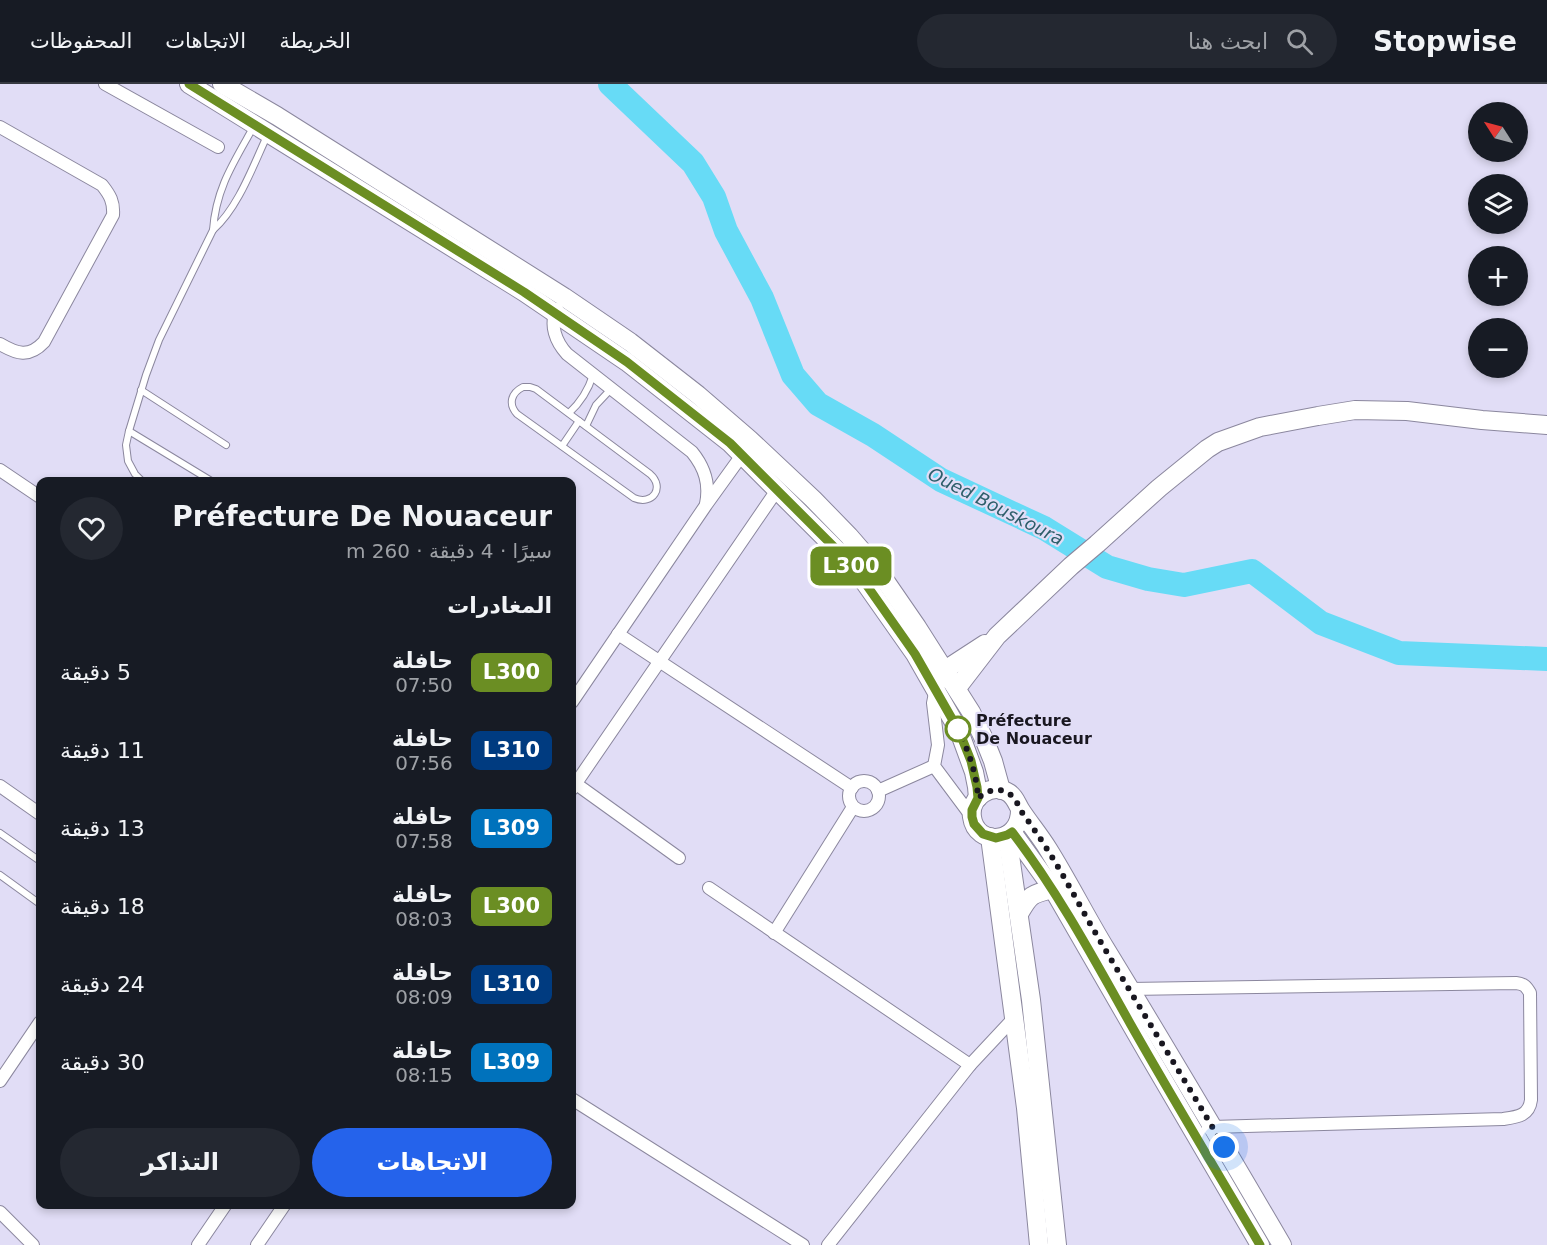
<!DOCTYPE html>
<html lang="ar">
<head>
<meta charset="utf-8">
<style>
  body { margin:0; font-family:"DejaVu Sans","Noto Sans Arabic",sans-serif; background:#242831; color:#f1f3f6; direction:rtl; height:100vh; display:flex; flex-direction:column; font-size:22px; white-space:nowrap }
  * { box-sizing:border-box; margin:0 }
  p { font-size:20px; color:#9ea1a6 }
  .icon { flex:none; width:33px; height:33px; fill:none; stroke:currentColor; stroke-width:2; stroke-linecap:round; stroke-linejoin:round }
  .map { position:relative; flex:1; overflow:hidden; direction:ltr }
  .drawer { position:absolute; left:36px; top:393px; width:540px; height:732px; display:flex; flex-direction:column; background:#171b24; border-radius:12px; box-shadow:0 3px 9px #0003; direction:rtl }
  .drawer>* { flex:none }
  .badge { padding:0 12px; border-radius:9px; font-size:21px; line-height:39px }
  .needle { width:39px; rotate:306deg }
  .fabs { position:absolute; left:1468px; top:18px; display:grid; gap:12px }
  .fabs a { display:grid; place-items:center; width:60px; height:60px; border-radius:50%; background:#171b24; box-shadow:0 3px 9px #0003; font-size:30px }
  .you { position:absolute; width:30px; height:30px; margin:-15px; border:4px solid #fff; border-radius:50%; background:#1a73e8; box-shadow:0 0 0 9px #1a73e833 }
  .map>.badge { position:absolute; translate:-50% -50%; box-shadow:0 0 0 3px #fff }
  h2 { padding:0 24px; font-size:22px; line-height:54px }
  .round { display:grid; place-items:center; flex:none; width:63px; height:63px; border-radius:32px; background:#242831 }
  .headline { display:flex; align-items:center; justify-content:space-between; height:102px; padding:0 24px }
  h1 { font-size:28px; font-weight:600; line-height:45px }
  .cta { display:flex; gap:12px; margin-top:auto; padding:12px 24px }
  .cta a { flex:1; height:69px; border-radius:36px; background:#2563eb; color:#fff; font-size:24px; font-weight:600; line-height:69px; text-align:center }
  .cta a+a { background:#242831; color:#f1f3f6 }
  ul { padding:0; list-style:none }
  li { display:flex; align-items:center; gap:18px; height:78px; padding:0 24px }
  li div { flex:1 }
  li b { display:block; font-size:22px }
  li em { font-style:normal }
  li .badge { min-width:66px; font-weight:700; text-align:center }
  header { display:flex; align-items:center; gap:36px; box-sizing:border-box; height:84px; padding:0 30px; background:#171b24; border-bottom:2px solid #363941 }
  header strong { font-size:28px }
  nav { display:flex; gap:33px; margin-inline-start:auto; font-size:21px }
  .search { width:420px; height:54px; background:#242831; display:flex; align-items:center; gap:15px; box-sizing:border-box; padding:0 21px; border-radius:33px; color:#9ea1a6; font-size:22px }
  .map>svg:first-child { display:block }
</style>
</head>
<body>
<header>
<strong>Stopwise</strong>
<div class="search"><svg class="icon" aria-label="search" viewBox="0 0 24 24"><circle cx="10" cy="10" r="6"/><path d="M15 15l6 6"/></svg>ابحث هنا</div>
<nav><a>الخريطة</a><a>الاتجاهات</a><a>المحفوظات</a></nav>
</header>
<div class="map">
<svg width="1547" height="1161" viewBox="0 0 1547 1161">
  <rect width="100%" height="100%" fill="#e1ddf6"/>
  <g fill="none" stroke-linecap="round" stroke-linejoin="round">
    <path stroke="#67dbf6" stroke-width="24" d="M610,0L693,79L714,113L726,147L762,214L793,291L818,320L873,351L941,396L1044,444L1107,483L1148,495L1184,501L1252,487L1321,539L1399,569L1547,575"/>
    <g stroke="#8b879e" stroke-width="8">
      <g id="lane">
        <path d="M254,42C234,78 216,104 213,146C238,124 253,82 267,52"/>
        <path d="M523,303H530L536,305L650,390C665,403 653,422 634,414L517,330C508,320 511,309 523,303Z"/>
        <path d="M141,306L226,361"/>
        <path d="M569,329C581,318 588,307 593,291"/>
        <path d="M586,342L596,321L611,305"/>
        <path d="M129,347L213,398"/>
        <path d="M562,362L579,337"/>
        <path d="M143,398L135,390L128,377L126,361L129,347L146,291L159,256L213,146"/>
        <path d="M0,749L40,777"/>
        <path d="M0,791L40,820"/>
      </g>
    </g>
    <g stroke="#8b879e" stroke-width="14">
      <g id="street">
        <path d="M105,0L218,63"/>
        <path d="M0,43L102,101C110,111 114,118 113,131L44,258C29,274 17,270 0,260"/>
        <path d="M557,225C549,241 556,258 567,270L692,368C705,384 710,400 706,420"/>
        <path d="M0,386L40,413"/>
        <path d="M618,550L852,704"/>
        <path d="M936,604L933,619L938,661L934,682L972,733"/>
        <path d="M572,618L706,421L742,371"/>
        <path d="M572,697L679,774"/>
        <circle cx="864" cy="712" r="15"/>
        <path d="M0,702L40,730"/>
        <path d="M572,705L777,406"/>
        <path d="M878,707L934,682"/>
        <path d="M709,804L970,981"/>
        <path d="M774,849L853,723"/>
        <path d="M1130,905L1516,899C1524,900 1526,902 1530,909L1531,1016C1529,1032 1517,1033 1503,1035L1212,1043L1208,1044"/>
        <path d="M0,997L40,938"/>
        <path d="M572,1015L803,1161"/>
        <path d="M0,1128L33,1161"/>
        <path d="M198,1161L226,1120"/>
        <path d="M257,1161L285,1120"/>
        <path d="M828,1161L970,981L1014,934"/>
      </g>
    </g>
    <g stroke="#8b879e" stroke-width="20">
      <g id="secondary">
        <path d="M189,0L524,208L627,278L730,359L841,470L863,496L915,570L959,647L974,688L977,703L978,714"/>
        <path d="M222,0L277,32L564,213L630,258L698,311L749,355L813,415L849,452L875,482L917,543L971,628L985,657L993,677L1001,706"/>
        <path d="M940,596L945,586L985,560"/>
        <path d="M957,604L997,552L1071,482L1097,460L1159,404L1207,365L1218,358L1260,343L1318,332L1355,326L1407,327L1482,336L1547,341"/>
        <path d="M1020,725C1021,761 976,763 972,733C969,713 992,698 1009,709C1016,714 1017,721 1022,728C1030,740 1040,752 1048,765C1068,797 1085,831 1105,864C1165,962 1224,1062 1282,1161"/>
        <path d="M1012,748L1053,805L1147,968L1260,1161"/>
        <path d="M1007,751L1031,916L1057,1161"/>
        <path d="M990,753L1026,1024L1039,1161"/>
        <path d="M1019,830C1030,810 1032,810 1053,805"/>
      </g>
    </g>
    <use href="#lane" stroke="#fff" stroke-width="6"/>
    <use href="#street" stroke="#fff" stroke-width="12"/>
    <use href="#secondary" stroke="#fff" stroke-width="18"/>
  </g>
  <g fill="none" stroke-linecap="round" stroke-linejoin="round">
    <g stroke="#fff" stroke-width="14">
      <path id="line" d="M189,0L524,208L627,278L730,359L841,470L863,496L915,570L959,647L971,677L977,703L978,714L972,726V733L974,740L983,750L996,754L1007,751L1012,748C1058,808 1094,875 1131,941C1173,1015 1217,1088 1260,1161"/>
    </g>
    <use href="#line" stroke="#6b8e23" stroke-width="9"/>
    <path stroke="#191720" stroke-width="6" stroke-dasharray="0 10.8" d="M958,645C968,666 977,690 978,714C988,706 1000,702 1011,711C1017,716 1019,724 1023,730C1050,766 1070,804 1092,843C1135,917 1181,989 1224,1063"/>
  </g>
  <circle fill="#fff" stroke="#6b8e23" stroke-width="3" cx="958" cy="645" r="12"/>
  <g text-anchor="middle" dominant-baseline="central" stroke-width="4.5" stroke-linejoin="round" paint-order="stroke">
    <g font-size="16" font-weight="bold" fill="#191720" stroke="#e1ddf6" text-anchor="start">
      <text x="976" y="636">Préfecture<tspan x="976" dy="18">De Nouaceur</tspan></text>
    </g>
    <g font-size="18" font-style="italic" fill="#2d5e6a" stroke="#e1ddf6">
      <text transform="translate(996 422) rotate(27)">Oued Bouskoura</text>
    </g>
  </g>
</svg>
<div class="fabs">
<a><svg class="needle" viewBox="-14 -14 28 28"><path d="M0-13l5 13h-10z" fill="#e53935"/><path d="M0 13l5-13h-10z" fill="#9ea1a6"/></svg></a>
<a><svg class="icon" aria-label="layers" viewBox="0 0 24 24"><path d="M12 4l9 5-9 5-9-5zM3 14l9 5 9-5"/></svg></a>
<a>+</a>
<a>−</a>
</div>
<div class="you" style="left:1224px;top:1063px"></div>
<b class="badge" style="left:851px;top:482px;background:#6b8e23;color:#fff">L300</b>
<section class="drawer">
<div class="headline"><div><h1>Préfecture De Nouaceur</h1><p>سيرًا · 4 دقيقة · 260 m</p></div><a class="round"><svg class="icon" aria-label="heart" viewBox="0 0 24 24"><path d="M12 20l-8-8c-3-5 5-10 8-4 3-6 11-1 8 4z"/></svg></a></div>
<h2>المغادرات</h2>
<ul>
<li><span class="badge" style="background:#6b8e23;color:#fff">L300</span><div><b>حافلة</b><p>07:50</p></div><em>5 دقيقة</em></li>
<li><span class="badge" style="background:#003b80;color:#fff">L310</span><div><b>حافلة</b><p>07:56</p></div><em>11 دقيقة</em></li>
<li><span class="badge" style="background:#0072bc;color:#fff">L309</span><div><b>حافلة</b><p>07:58</p></div><em>13 دقيقة</em></li>
<li><span class="badge" style="background:#6b8e23;color:#fff">L300</span><div><b>حافلة</b><p>08:03</p></div><em>18 دقيقة</em></li>
<li><span class="badge" style="background:#003b80;color:#fff">L310</span><div><b>حافلة</b><p>08:09</p></div><em>24 دقيقة</em></li>
<li><span class="badge" style="background:#0072bc;color:#fff">L309</span><div><b>حافلة</b><p>08:15</p></div><em>30 دقيقة</em></li>
</ul>
<div class="cta"><a>الاتجاهات</a><a>التذاكر</a></div>
</section>
</div>
</body>
</html>
